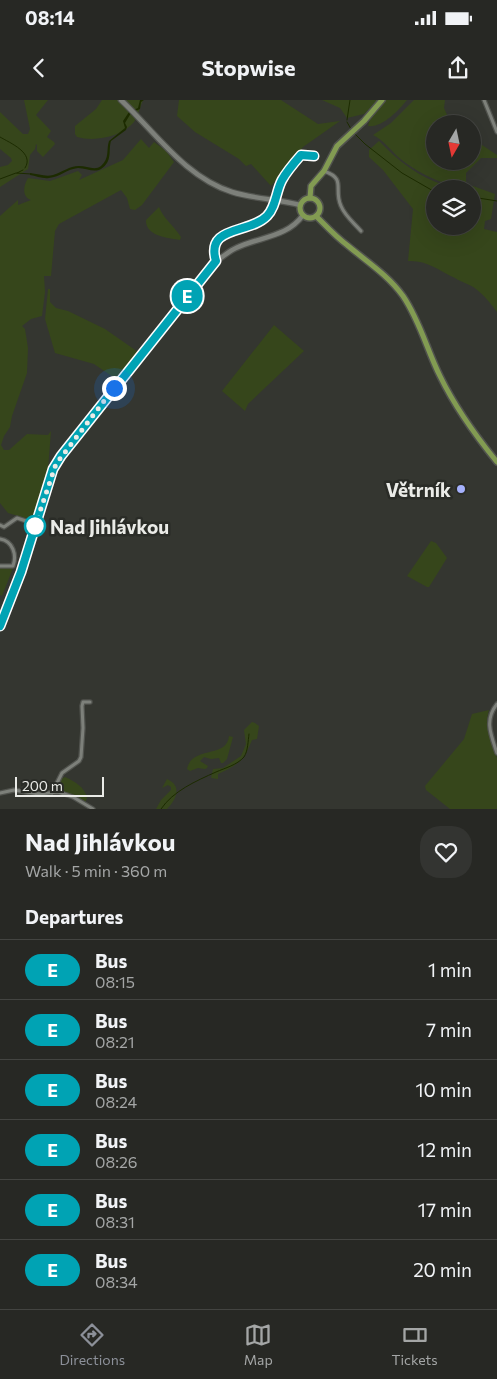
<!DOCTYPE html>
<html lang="en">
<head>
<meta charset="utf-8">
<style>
  body { margin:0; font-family:Commissioner,sans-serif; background:#333431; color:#f1f3f6; height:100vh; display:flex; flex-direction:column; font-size:19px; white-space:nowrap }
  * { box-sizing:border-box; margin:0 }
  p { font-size:16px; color:#a4a6a6 }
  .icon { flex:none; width:28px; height:28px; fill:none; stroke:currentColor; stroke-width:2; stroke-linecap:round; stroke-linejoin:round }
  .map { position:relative; height:709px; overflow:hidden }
  .sheet { display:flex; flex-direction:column; background:#272824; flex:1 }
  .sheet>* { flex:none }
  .badge { padding:0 10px; border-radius:16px; font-size:18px; line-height:32px }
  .needle { width:32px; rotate:189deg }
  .tools { position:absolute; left:426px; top:15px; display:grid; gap:10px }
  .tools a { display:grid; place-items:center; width:55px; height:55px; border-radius:50%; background:#272824; box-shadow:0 5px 20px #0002,0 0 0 1px #434441; font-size:25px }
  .scale { position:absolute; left:15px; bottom:12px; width:89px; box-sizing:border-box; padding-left:5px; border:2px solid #eaebe7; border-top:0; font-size:14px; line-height:18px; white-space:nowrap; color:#eaebe7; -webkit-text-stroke:4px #2a2c27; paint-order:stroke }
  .you { position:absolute; width:25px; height:25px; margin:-12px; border:4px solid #fff; border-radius:50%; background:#1a73e8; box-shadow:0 0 0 8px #1a73e833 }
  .map>.badge { position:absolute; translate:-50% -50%; box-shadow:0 0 0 2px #fff }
  h2 { padding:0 25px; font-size:19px; line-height:45px }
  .round { display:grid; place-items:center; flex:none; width:52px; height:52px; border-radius:20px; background:#333431 }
  .summary { display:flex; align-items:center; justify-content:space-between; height:85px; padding:0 25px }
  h1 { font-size:24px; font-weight:700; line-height:38px }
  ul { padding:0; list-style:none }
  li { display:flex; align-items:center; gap:15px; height:60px; padding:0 25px; border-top:1px solid #434441 }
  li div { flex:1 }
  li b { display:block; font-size:19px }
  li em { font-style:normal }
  li .badge { min-width:55px; font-weight:700; text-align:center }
  .status { display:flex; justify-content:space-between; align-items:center; height:35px; padding:0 25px; background:#272824; direction:ltr }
  .status svg { height:14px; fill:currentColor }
  header { display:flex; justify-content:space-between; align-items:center; height:65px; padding:0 25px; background:#272824; font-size:22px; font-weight:700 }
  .tabs { display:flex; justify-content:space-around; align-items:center; height:70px; border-top:1px solid #434441; background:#272824; font-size:14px; color:#a4a6a6 }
  .tabs a { display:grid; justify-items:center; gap:2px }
  .tabs .active { color:#8c9099 }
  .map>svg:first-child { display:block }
</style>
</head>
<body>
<div class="status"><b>08:14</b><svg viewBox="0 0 49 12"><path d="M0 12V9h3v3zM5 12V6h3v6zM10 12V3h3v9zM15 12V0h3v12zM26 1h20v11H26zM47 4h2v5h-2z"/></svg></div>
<header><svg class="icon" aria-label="back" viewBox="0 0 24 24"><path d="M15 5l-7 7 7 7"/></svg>Stopwise<svg class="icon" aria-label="share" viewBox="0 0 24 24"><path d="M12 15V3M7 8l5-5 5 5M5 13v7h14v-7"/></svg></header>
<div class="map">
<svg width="497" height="709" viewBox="0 0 497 709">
  <rect width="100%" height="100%" fill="#343630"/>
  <g fill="#36461b">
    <path d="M24,0H48L36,15L51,31L47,37L54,42L55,44L43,57L37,51V45L36,44L35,49L30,55L28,69L0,87V67L8,65L12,61L11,58L0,49V12L23,34H28L30,29Z"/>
    <path d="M102,0H143C140,7 138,16 134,22C121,37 95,42 77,37L75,34V26L96,9Z"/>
    <path d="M179,0H281L318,24L340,21L303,47L271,86L251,64L246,66L239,59L195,32L177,16Z"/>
    <path d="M322,0H378L364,14L347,18L340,8Z"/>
    <path d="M385,0H407C399,10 382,28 368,26L370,19Z"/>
    <path d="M414,0H445L444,8L451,24H435V61H472L473,39L497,55V58H481L466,73V85C444,88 413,70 397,56C389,48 383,40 373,35L391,23Z"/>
    <path d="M141,39L149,48L154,42L166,51L174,62L142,105L135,110L130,109L127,98L121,90L59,124L55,131L51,176H44L45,192L42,216L31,219L22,226L25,229L28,248L27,273L12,316L10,327L4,336L1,345L4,350H9L27,334L48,335L51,331L48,369L32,420L8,413L0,403V116L18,100V105L31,100C22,97 23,86 28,78L50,81L78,71L82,75L79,80L123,60Z"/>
    <path d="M379,41C403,66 428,84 463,89H435V126H472V89H466V87L473,86L495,94L491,119L485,121L484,129L497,132V212C491,204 484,195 476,189C470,184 461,182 455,178C438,170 427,160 408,161L413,109L383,70L369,57V50Z"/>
    <path d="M159,107C163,118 174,126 181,137L180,140C168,138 145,136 146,120Z"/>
    <path d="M48,189H50V202L56,208L68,211L105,229L138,252L116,279L94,264L55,253L45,219Z"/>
    <path d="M274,225L304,251L248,304L245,311L222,291Z"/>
    <path d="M431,441L436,443L447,458L429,487H427L407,476Z"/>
    <path d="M0,467L13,468L2,496L0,495Z"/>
    <path d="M489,610C483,631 493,639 497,658C497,673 497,694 497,709H450L426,690L425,686L464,639L472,614Z"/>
    <path d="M252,622L255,623L259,626L257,639L252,640C244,660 238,665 218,674V679L211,678L213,669L223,668L241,656L246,644L244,630Z"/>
    <path d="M229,636L233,637L227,659L223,663H221L219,658L211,659L204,657L200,661L208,666L207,668L205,669L198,668L190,671L187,669C192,645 227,659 229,636Z"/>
    <path d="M65,677C74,681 85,687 87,698L85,703L55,691L59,680Z"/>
    <path d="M167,679C183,686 176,700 167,709H156L161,700L171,690V687L168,685L162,688Z"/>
  </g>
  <path fill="#1c2b00" d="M140,0H144L141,2L140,9L131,13L125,23L127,27L126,30L111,41C108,51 113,61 101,69C94,73 86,68 78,68C67,69 60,77 49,78C43,79 36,76 30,75V73C38,74 46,77 53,75C63,72 69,66 79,66C87,66 95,71 101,66C110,58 106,50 109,41L125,28L123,21L129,12L138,8Z"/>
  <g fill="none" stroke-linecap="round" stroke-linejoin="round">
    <g stroke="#1c2b00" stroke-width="1">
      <path d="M347,20L350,0"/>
      <path d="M347,22L351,29"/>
      <path d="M353,32L365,44L402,73L435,92"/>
      <path d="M0,37C10,43 35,53 25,68"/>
      <path d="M17,73L23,70"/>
      <path d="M0,79L16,73L31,74"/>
      <path d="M472,97L497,101"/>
      <path d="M161,709C173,691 196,681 216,672C225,668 237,665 244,657C248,651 248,641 249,634"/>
    </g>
    <g stroke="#51534e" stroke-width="5.5">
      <g id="minor">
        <path d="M484,0L497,32"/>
        <path d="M324,71C347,79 333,89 341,106C345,116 354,123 361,131"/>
        <path d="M279,91L281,81L301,55"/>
        <path d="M216,161C205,123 259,134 272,108"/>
        <path d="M0,425L4,427L17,418L35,424"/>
        <path d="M0,439C13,441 17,455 13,466H0"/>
        <path d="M497,604C484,620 491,635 497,653"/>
        <path d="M0,693L14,690L39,694L58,692L73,697L93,709"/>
        <path d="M52,693L62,673L79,661L81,657L83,628L82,606L83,602H90"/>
      </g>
    </g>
    <g stroke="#51534e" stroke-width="7">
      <g id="secondary">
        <path d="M121,0C156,33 185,77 232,92C254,99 278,99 300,105"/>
        <path d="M0,526L21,472L53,369L61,356L216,161C223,157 229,151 236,148C259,137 288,137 303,115"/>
      </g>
    </g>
    <g stroke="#51534e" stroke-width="8">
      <g id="primary">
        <circle cx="310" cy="108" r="10"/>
        <path d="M310,98L311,86L324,71L337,46L364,21L382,0"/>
        <path d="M316,116C326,126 336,137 347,145C366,161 388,175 403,196C420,221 427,250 440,276C455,307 475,335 497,362"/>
      </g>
    </g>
    <use href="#minor" stroke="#7d807a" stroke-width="3"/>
    <use href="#secondary" stroke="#7d807a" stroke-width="4.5"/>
    <use href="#primary" stroke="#829b52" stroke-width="5"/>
    <g stroke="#51534e" stroke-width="5.5" stroke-linecap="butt">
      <path id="minor-bridge" d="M272,108L279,91"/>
    </g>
    <use href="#minor-bridge" stroke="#7d807a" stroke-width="3"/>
  </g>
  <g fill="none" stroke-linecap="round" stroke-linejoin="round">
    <g stroke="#fff" stroke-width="11">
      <path id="line" d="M0,526L21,472L53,369L61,356L216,161C205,125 250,134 267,116C276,107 276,91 282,80C287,71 294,63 301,55L314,56"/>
    </g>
    <use href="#line" stroke="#00a3b4" stroke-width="8"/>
    <path stroke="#eaebe7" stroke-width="5" stroke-dasharray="0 9" d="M35,426L56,364L114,288"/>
  </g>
  <circle fill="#a5b1fc" stroke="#2a2c27" stroke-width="2" cx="461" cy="389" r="5"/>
  <circle fill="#fff" stroke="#00a3b4" stroke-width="2.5" cx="35" cy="426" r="10"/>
  <g text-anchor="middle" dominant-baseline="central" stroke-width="5" stroke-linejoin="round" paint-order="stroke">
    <g font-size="19" font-weight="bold" fill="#eaebe7" stroke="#2a2c27" text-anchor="end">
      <text x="451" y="389">Větrník</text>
    </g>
    <g font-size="19" font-weight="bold" fill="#eaebe7" stroke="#2a2c27" text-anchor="start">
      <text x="50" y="426">Nad Jihlávkou</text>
    </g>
  </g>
</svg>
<div class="tools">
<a><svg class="needle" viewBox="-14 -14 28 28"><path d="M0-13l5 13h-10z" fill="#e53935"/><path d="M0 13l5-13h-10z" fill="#a4a6a6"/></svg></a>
<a><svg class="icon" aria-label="layers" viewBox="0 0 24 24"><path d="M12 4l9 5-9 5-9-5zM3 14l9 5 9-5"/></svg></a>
</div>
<div class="scale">200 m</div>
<div class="you" style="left:114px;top:288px"></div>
<b class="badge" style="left:187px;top:196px;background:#00a3b4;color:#fff">E</b>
</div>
<section class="sheet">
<div class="summary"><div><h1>Nad Jihlávkou</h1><p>Walk · 5 min · 360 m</p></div><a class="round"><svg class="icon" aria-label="heart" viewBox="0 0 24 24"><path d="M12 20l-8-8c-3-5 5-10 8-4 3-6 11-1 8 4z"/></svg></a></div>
<h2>Departures</h2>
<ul>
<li><span class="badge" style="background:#00a3b4;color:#fff">E</span><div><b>Bus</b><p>08:15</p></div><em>1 min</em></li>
<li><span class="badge" style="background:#00a3b4;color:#fff">E</span><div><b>Bus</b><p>08:21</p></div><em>7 min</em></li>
<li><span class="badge" style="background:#00a3b4;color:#fff">E</span><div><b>Bus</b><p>08:24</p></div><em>10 min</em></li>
<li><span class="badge" style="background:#00a3b4;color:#fff">E</span><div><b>Bus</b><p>08:26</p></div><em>12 min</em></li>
<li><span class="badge" style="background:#00a3b4;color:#fff">E</span><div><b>Bus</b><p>08:31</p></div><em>17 min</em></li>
<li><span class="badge" style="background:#00a3b4;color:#fff">E</span><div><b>Bus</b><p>08:34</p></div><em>20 min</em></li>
</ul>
</section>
<nav class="tabs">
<a class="active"><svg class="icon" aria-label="directions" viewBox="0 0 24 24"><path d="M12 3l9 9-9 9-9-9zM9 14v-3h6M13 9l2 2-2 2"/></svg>Directions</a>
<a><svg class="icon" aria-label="map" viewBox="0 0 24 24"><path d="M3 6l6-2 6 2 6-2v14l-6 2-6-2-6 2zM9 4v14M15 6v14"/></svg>Map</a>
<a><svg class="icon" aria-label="tickets" viewBox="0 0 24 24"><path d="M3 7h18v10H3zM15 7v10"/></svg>Tickets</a>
</nav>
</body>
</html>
